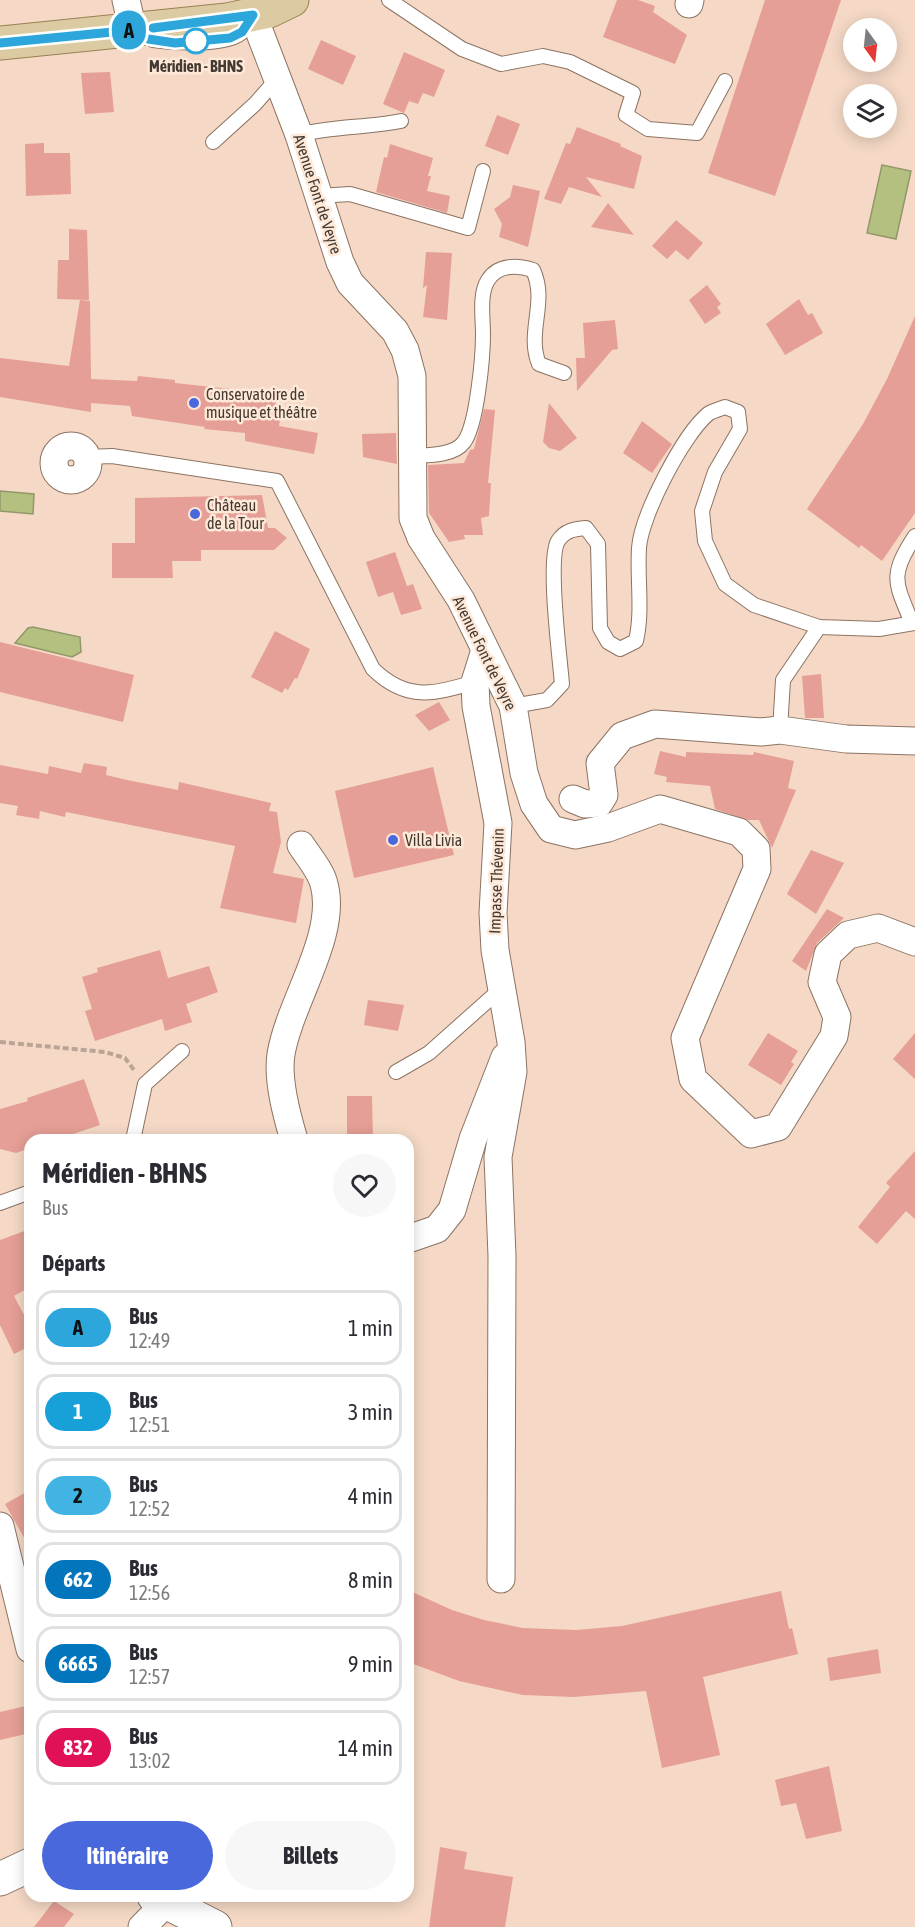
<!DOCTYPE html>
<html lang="fr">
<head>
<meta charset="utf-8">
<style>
  body { margin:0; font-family:"Asap Condensed",sans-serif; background:#f7f7f7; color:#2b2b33; height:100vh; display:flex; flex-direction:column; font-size:22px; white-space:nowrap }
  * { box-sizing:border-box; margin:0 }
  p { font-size:20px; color:#7c7c81 }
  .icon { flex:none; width:33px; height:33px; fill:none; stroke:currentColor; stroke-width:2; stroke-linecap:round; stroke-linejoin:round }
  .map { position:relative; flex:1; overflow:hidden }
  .side { position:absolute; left:24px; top:1134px; width:390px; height:768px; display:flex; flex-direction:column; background:#fff; border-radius:18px; box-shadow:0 3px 15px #0003 }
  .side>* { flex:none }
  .badge { padding:0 12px; border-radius:20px; font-size:21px; line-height:39px }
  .needle { width:39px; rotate:165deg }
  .fabs { position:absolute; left:843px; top:18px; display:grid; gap:12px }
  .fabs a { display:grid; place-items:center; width:54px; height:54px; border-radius:50%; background:#fff; box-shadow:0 3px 15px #0003; font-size:30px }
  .map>.badge { position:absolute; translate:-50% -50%; box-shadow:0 0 0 3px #fff }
  h2 { padding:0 18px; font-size:22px; line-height:54px }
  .round { display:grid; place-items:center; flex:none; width:63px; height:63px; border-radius:32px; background:#f7f7f7 }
  .overview { display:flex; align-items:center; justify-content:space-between; height:102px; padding:0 18px }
  h1 { font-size:28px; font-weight:700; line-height:45px }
  .button { display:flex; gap:12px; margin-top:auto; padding:12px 18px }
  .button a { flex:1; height:69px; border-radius:36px; background:#4868db; color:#fff; font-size:24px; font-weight:700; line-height:69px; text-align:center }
  .button a+a { background:#f7f7f7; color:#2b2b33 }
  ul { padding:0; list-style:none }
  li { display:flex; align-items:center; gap:18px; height:75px; margin:0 12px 9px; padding:0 6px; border:3px solid #e1e1e2; border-radius:18px }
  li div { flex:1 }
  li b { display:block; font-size:22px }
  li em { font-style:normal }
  li .badge { min-width:66px; font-weight:700; text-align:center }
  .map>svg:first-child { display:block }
</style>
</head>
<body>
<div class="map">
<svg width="915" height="1927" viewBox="0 0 915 1927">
  <rect width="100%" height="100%" fill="#f5d9c6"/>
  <g fill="#b4c080" stroke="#939869" stroke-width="1.5">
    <path d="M882,165L911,171L896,239L867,233Z"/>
    <path d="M0,491L34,494L33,514L0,511Z"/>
    <path d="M33,627L80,637L81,652L72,657L15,643L28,628Z"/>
  </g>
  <g fill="#e59f96">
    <path d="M617,0H638L655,6L653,12L687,35L675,64L603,37Z"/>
    <path d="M765,0H841L775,196L708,173Z"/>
    <path d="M321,40L356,56L343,85L308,69Z"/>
    <path d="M404,52L445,70L434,97L423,93L418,104L409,101L404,113L383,104Z"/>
    <path d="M110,72L114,112L85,114L81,73Z"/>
    <path d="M497,115L520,124L508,155L485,146Z"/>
    <path d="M577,127L621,144L620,146L642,156L634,189L586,177L602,197L569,187L561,204L544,199L566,143L570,144Z"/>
    <path d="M44,143V153H70L71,194L26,196L25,144Z"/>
    <path d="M390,144L433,158L428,176H431L427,191L450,196L447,213L376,192L384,157L387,158Z"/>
    <path d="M513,185L540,191L528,247L499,237L502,224L494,209L510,197Z"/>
    <path d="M608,203L634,235L591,227Z"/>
    <path d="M676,220L703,243L688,260L676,250L667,259L652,246Z"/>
    <path d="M69,229L87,230L89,300L57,299L58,260H69Z"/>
    <path d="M426,252L452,253L447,320L423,317L427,285L423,288Z"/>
    <path d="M707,285L721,304L717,307L721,313L705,324L689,300Z"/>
    <path d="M799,299L808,315L812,313L823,333L785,355L766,324Z"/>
    <path d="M80,300L90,301L91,379L137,381L138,376L175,380V383L258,392L257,398L276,401L274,411L277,412L276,418L280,419L279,426L318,433L314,454L245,441V433L204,429L205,427L132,416L130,406L91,403V412L0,397V358L69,366Z"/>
    <path d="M915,316V513L882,561L861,545L859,548L807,509L863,424L887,379Z"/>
    <path d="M615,320L618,349L612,350L577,391L576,358H585L583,323Z"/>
    <path d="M549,403L577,438L560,451L549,448L543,442Z"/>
    <path d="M484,409L495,410L488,483H491L489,516L481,518L483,535H464L465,539L449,542L429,513L428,465L464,463L470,450L474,449Z"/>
    <path d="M642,421L672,444L652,473L623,453Z"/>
    <path d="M396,433L397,464L363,457L362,434Z"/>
    <path d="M262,495L268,528H275L287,538L274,550H201V561H172L173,578H112V543H135V498Z"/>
    <path d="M395,552L407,586L413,584L422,609L401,615L393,592L378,597L366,562Z"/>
    <path d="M275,631L310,649L297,679L295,678L288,690L285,688L282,693L251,677Z"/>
    <path d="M0,642L134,675L123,722L0,692Z"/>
    <path d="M821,674L824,718H805L802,676Z"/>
    <path d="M439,702L450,720L429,731L415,715Z"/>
    <path d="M660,751L686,757V752L753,755L754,752L794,761L788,788L796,790L772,848L759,820H748L715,809L710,786L666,782L667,777L654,774Z"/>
    <path d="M84,763L107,767L106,775L127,780L178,790L179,782L271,803L269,811L277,812L281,842L273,873L304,879L296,923L220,908L235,846L66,812L65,817L40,811L39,819L16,815L18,806L0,803V765L48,774L49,766L81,773Z"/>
    <path d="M433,767L454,855L354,878L335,791Z"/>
    <path d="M811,850L844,863L816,914L787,894Z"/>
    <path d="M827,909L844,918L817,943L806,971L792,961Z"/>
    <path d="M160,950L168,978L209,966L218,992L186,1004L192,1022L165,1031L162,1019L95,1041L85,1011L92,1009L82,977L98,972L97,968Z"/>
    <path d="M368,1000L404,1005L398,1031L364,1025Z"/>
    <path d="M768,1033L798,1051L791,1062L794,1064L781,1085L748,1065Z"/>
    <path d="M915,1033V1079L893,1059Z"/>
    <path d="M84,1079L100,1125L55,1140H30V1148L16,1153L0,1149V1109L28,1101L27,1098Z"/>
    <path d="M347,1096H372L373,1140H347Z"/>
    <path d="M915,1151V1219L906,1211L877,1244L858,1227L890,1187L886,1183Z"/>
    <path d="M30,1229V1287L14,1296L30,1326V1346L14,1354L0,1325V1240Z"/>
    <path d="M30,1490V1548L5,1504Z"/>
    <path d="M408,1590L452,1610L484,1620L523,1628L576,1630L622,1626L781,1591L789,1629L792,1628L798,1654L703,1677L720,1755L662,1768L646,1691L574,1697L523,1695L459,1681L408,1662Z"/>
    <path d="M878,1649L881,1673L830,1681L827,1658Z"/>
    <path d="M30,1705V1733L0,1740V1712Z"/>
    <path d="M829,1766L842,1831L806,1839L796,1803L781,1806L775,1780Z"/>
    <path d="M440,1847L467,1852L464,1869L513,1877L505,1927H429Z"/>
    <path d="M54,1901L74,1914L64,1927H34Z"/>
  </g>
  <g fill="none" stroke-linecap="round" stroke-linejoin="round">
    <g stroke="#8c7362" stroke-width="16">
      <g id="service">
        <path d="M389,0L462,49L501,64L543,56L570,62L633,93L626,115L648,129L697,133L725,81"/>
        <path d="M153,40C173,43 225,46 241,33C244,30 247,25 249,21"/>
        <path d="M299,135C332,126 367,128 401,121"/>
        <path d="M213,142L255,104L277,79"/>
        <path d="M319,196L350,194L468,228L483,171"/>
        <path d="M412,456C427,455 454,456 464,442C477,425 483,356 483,334C483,318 479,294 488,280C498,264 518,265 533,270C548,302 526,332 539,364L564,373"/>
        <path d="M87,457L112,456L277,481L373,669C407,702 434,694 475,682"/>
        <path d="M912,623C895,582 889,576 915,536"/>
        <path d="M513,706L547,700L562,684C560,659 547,560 558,541C565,530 575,529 586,528L598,544L600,628L608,642L620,649L636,641C643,610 637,580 639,548C641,516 683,435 708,414C712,411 720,409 725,407L738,412L740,429L715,472L702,511L705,541L725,584L754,605L819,627L879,629L915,623"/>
        <path d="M780,730L783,680L819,627"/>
        <path d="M396,1072L429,1053L502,988"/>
        <path d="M133,1140L145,1084L182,1051"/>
        <path d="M0,1203L30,1192"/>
      </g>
    </g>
    <g stroke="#8c7362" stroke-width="29">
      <g id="minor">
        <path d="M126,0L133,30"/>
        <path d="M689,4L690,0"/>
        <path d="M253,15L299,135L340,262L350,283L395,331L405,350L412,376L413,518L421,538L461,600L513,706L524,773L534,804L551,829L575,835L608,828L660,809L739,832L756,849L757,869L685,1038L693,1079L751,1134L778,1127L834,1036L837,1017L822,982L828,954L848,935L878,928L915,942"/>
        <circle cx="71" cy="463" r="17"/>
        <path d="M485,650L475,682L476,706L498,823L493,913L495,950L511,1042L513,1072L498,1157L502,1256L501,1579"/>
        <path d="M573,799L585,804L599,803L604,795L600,763L622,736L655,724L761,732L780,730L846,739L915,741"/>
        <path d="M294,1140C287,1116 277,1080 281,1054C290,1001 338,935 324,884C321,871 308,856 301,845"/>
        <path d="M408,1239L437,1229L452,1210L473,1139L505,1057"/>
        <path d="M0,1526L30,1649"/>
        <path d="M142,1927L166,1903"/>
      </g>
    </g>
    <g stroke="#8c7362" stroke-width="35">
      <g id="tertiary">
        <path d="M0,1879L30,1865"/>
        <path d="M154,1896L215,1927"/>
      </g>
    </g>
    <g stroke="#988152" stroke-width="35">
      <path id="primary" d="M0,43L227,20L269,11L292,0"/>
    </g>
    <path stroke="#baa495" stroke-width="4" stroke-dasharray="6 3" stroke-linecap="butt" d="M0,1042L105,1052L125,1058L134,1070"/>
    <use href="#service" stroke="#fff" stroke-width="14"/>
    <use href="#minor" stroke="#fff" stroke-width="27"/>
    <use href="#tertiary" stroke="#fff" stroke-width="33"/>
    <use href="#primary" stroke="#dccaa2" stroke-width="33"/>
  </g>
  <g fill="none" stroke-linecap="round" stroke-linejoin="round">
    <g stroke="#fff" stroke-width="14">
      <path id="line" d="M0,43L133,30L148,39L175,43L230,38L242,32L253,15L153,28"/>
    </g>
    <use href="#line" stroke="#2da7db" stroke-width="9"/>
  </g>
  <circle fill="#fff" stroke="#2da7db" stroke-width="3" cx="196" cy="41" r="12"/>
  <g fill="#4868db" stroke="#fee8d8" stroke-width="2">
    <circle cx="194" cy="403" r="6"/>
    <circle cx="195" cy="514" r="6"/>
    <circle cx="393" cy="840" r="6"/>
  </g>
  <g text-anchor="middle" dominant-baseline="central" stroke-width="5" stroke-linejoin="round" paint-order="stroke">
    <g font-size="16" font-weight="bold" fill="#453a32" stroke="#fee8d8">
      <text x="196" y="66">Méridien - BHNS</text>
    </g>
    <g font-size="16" fill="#453a32" stroke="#fee8d8">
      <text transform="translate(318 194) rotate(72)">Avenue Font de Veyre</text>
      <text transform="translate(485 653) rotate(64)">Avenue Font de Veyre</text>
      <text transform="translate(496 881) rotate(-88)">Impasse Thévenin</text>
    </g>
    <g font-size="16" fill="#453a32" stroke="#fee8d8" text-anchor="start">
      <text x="206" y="394">Conservatoire de<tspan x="206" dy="18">musique et théâtre</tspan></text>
      <text x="207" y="505">Château<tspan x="207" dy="18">de la Tour</tspan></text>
      <text x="405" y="840">Villa Livia</text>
    </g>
  </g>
</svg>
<div class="fabs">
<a><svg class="needle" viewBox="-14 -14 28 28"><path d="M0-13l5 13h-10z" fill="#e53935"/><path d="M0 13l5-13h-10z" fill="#7c7c81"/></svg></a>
<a><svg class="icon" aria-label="layers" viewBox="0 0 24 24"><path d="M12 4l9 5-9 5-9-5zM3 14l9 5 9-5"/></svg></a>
</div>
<b class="badge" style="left:129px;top:30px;background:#2da7db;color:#111">A</b>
<section class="side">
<div class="overview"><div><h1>Méridien - BHNS</h1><p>Bus</p></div><a class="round"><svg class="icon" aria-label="heart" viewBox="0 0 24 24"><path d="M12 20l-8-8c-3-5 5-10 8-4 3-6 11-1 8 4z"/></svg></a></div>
<h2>Départs</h2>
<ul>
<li><span class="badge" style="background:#2da7db;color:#111">A</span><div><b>Bus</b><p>12:49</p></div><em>1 min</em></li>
<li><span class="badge" style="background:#18a0d8;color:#fff">1</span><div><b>Bus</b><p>12:51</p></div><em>3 min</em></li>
<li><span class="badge" style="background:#42b4e3;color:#111">2</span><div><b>Bus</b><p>12:52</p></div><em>4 min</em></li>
<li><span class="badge" style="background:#0275bc;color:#fff">662</span><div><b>Bus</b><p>12:56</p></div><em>8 min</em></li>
<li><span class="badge" style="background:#0275bc;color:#fff">6665</span><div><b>Bus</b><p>12:57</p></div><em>9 min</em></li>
<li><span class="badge" style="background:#e01156;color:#fff">832</span><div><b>Bus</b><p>13:02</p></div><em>14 min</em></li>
</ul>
<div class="button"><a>Itinéraire</a><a>Billets</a></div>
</section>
</div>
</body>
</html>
